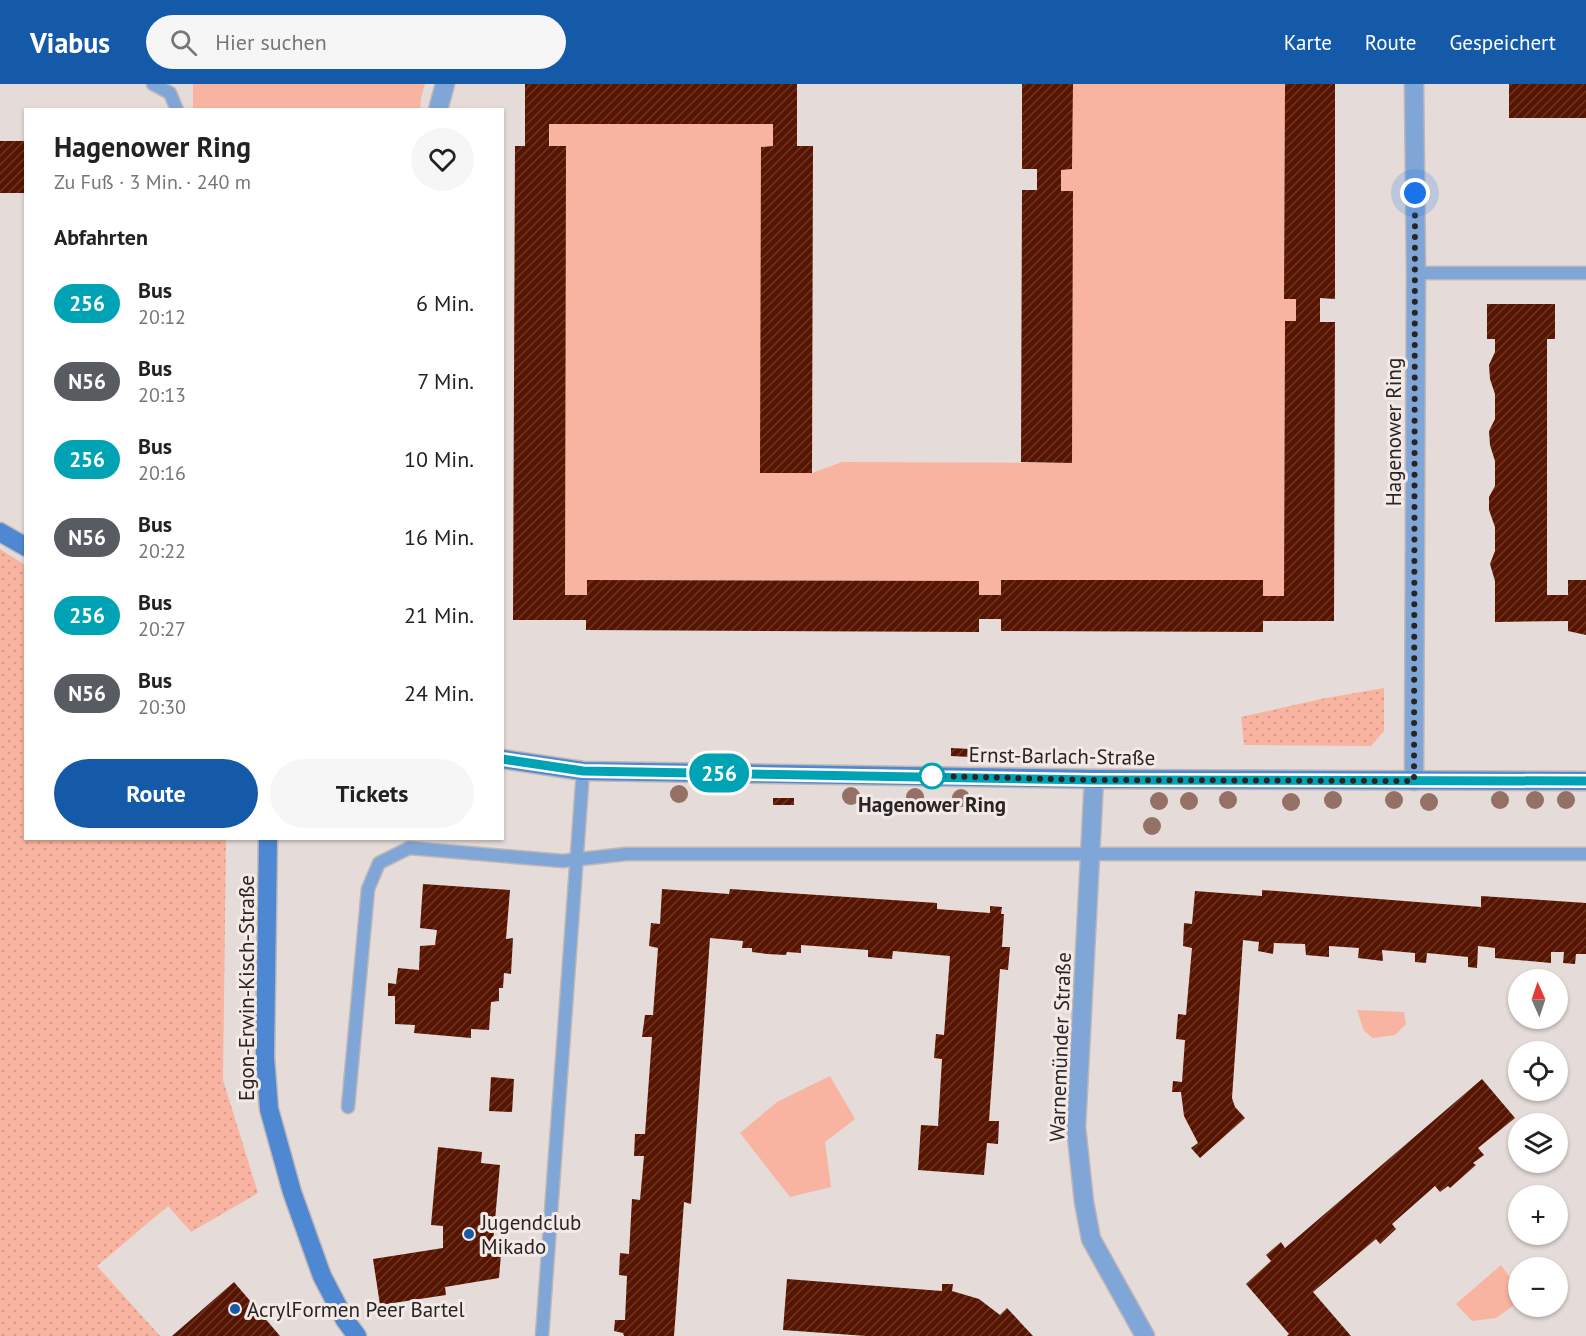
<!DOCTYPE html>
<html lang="de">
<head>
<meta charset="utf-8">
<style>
  body { margin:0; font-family:"PT Sans",sans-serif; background:#f6f6f6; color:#222; height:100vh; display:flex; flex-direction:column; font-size:22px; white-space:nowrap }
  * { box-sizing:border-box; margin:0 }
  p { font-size:20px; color:#767676 }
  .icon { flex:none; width:33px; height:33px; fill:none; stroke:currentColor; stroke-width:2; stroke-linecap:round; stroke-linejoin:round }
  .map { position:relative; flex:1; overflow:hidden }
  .details { position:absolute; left:24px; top:24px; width:480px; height:732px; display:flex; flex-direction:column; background:#fff; border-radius:0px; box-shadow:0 2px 4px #0004 }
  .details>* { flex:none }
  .badge { padding:0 12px; border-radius:20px; font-size:21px; line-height:39px }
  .needle { width:39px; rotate:357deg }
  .buttons { position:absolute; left:1508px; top:885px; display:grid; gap:12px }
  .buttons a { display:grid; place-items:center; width:60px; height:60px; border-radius:50%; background:#fff; box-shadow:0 2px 4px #0004; font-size:30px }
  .you { position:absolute; width:30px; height:30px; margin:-15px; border:4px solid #fff; border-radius:50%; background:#1a73e8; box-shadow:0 0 0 9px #1a73e833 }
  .map>.badge { position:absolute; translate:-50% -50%; box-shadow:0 0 0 3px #fff }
  h2 { padding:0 30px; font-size:22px; line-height:54px }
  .round { display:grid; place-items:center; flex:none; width:63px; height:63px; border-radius:32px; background:#f6f6f6 }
  .overview { display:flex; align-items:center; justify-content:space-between; height:102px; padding:0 30px }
  h1 { font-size:28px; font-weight:800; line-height:45px }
  .action { display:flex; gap:12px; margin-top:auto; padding:12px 30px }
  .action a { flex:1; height:69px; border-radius:36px; background:#145aa9; color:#fff; font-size:24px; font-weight:800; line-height:69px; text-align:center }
  .action a+a { background:#f6f6f6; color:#222 }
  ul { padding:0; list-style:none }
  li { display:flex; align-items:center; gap:18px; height:78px; padding:0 30px }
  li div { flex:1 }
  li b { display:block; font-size:22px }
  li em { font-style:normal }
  li .badge { min-width:66px; font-weight:700; text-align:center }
  header { display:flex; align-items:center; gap:36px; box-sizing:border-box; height:84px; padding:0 30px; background:#145aa9; color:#fff }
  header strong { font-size:28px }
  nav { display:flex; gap:33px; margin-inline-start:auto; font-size:21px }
  .search { width:420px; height:54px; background:#f6f6f6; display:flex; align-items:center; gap:15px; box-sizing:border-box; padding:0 21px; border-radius:33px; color:#767676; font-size:22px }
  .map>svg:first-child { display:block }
</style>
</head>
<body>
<header>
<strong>Viabus</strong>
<div class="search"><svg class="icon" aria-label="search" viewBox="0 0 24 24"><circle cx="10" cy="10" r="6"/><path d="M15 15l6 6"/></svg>Hier suchen</div>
<nav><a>Karte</a><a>Route</a><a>Gespeichert</a></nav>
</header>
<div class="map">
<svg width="1586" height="1252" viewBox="0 0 1586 1252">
  <defs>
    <pattern id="grass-dots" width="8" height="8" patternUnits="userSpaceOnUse" patternTransform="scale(1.5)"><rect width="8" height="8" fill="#f8b4a0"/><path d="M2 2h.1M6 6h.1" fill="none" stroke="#d59b8a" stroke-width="1.8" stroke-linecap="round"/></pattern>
    <pattern id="building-hatch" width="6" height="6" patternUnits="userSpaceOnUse" patternTransform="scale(1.5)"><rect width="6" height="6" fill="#571400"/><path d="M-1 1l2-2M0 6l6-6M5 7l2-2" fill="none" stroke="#6c3626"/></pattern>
  </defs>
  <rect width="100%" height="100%" fill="#e5dcd9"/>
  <g fill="url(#grass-dots)">
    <path d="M0,465L25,481L26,754L226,755L223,996L258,1109L191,1148L168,1122L97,1182L160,1252H0Z"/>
    <path d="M1384,604V647L1371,662L1244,661L1241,633L1321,615Z"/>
  </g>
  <g fill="#f8b4a0">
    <path d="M193,0H425L421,14L420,26L193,25Z"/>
    <path d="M1073,0H1285L1284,214L1296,215V237H1285L1284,512H1263V496H1001V511H979V497L587,496V511H565L549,40H773V62L761,63V388L812,389L842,378L1072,379L1073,107H1061V86L1072,85Z"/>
    <path d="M1357,926L1404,928L1406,940L1395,951L1373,954L1364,947Z"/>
    <path d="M830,992L855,1035L825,1058L831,1103L790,1113L740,1049L777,1018Z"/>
    <path d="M1501,1181L1516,1202L1514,1221L1496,1234L1472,1237L1456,1220Z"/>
  </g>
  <g fill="url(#building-hatch)">
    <path d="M525,0H797V62H813L812,389H760L761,63L773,62V40H549V62H566L565,511H587V496L979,497V511H1001V496H1263V512H1284L1285,237H1296V215H1284L1285,0H1335V215L1320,214V238H1335L1334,537H1263V548L1001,547V535H979V548L586,546V536H513L515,62H525Z"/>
    <path d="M1022,0H1073L1072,85L1061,86V107H1073L1072,379L1021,378L1022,106H1037V85H1022Z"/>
    <rect x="1509" y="0" width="77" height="34"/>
    <rect x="0" y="57" width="26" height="52"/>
    <path d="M1487,220H1555V255H1547V511H1568V496H1586V551L1568,547V537L1495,538V497L1490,480L1495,467V443L1489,426V413L1495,402V377L1490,361L1489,347L1495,335V310L1490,295L1489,281L1495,268V255H1487Z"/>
    <path d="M951,664L971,665L970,673L951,672Z"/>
    <rect x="773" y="714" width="21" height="7"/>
    <path d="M423,800L510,806L506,855L513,854L511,890L504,889L503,904H499V917L491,918L489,946L471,945V954L414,949L415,941L395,940V912H388V899L396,900L398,884L419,886L420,862L435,861L437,846L420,844Z"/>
    <path d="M662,805L729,810L730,805L937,819V825L990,829V822L1002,823L1001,830H1004L1002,863H1010L1008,886L1000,885L989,1037H999L998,1060L987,1059L984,1091L918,1086L921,1041L938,1042L942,975L934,974L936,950L944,951L950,872L893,867L892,875L868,873V866L801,861V869L787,868L786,871L767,870L752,868V864H742L743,857L710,854L691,1120L684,1118L674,1252H624L623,1249L614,1247L615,1236H625L627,1192L619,1191L620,1169L629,1170L632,1115L640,1116L644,1072H634L635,1050H645L652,953H642L645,931H653L658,864L649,862L651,839L660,840Z"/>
    <path d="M1262,806L1481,823V812L1586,819V870H1576L1575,880L1563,879L1564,868H1551V879L1495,874V864L1478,862L1477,884L1468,883V873L1427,869L1426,879L1415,878V869L1382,866L1383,877L1358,874L1359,864L1329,862V873L1306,871L1305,860L1274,859L1273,870L1258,867L1259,858L1243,856L1232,1014L1235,1023L1245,1034L1200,1074L1191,1064L1198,1059L1184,1032L1181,1008H1172L1173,997L1182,998L1185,956L1176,955L1178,930L1186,931L1192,864L1183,862L1184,839L1192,840L1195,807L1262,812Z"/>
    <path d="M491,993L514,995L512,1028L489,1027Z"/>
    <path d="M1482,995L1515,1034L1478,1064L1484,1071L1473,1079L1476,1081L1450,1104L1448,1102L1440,1108L1435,1102L1392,1140L1396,1145L1380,1160L1376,1155L1313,1208L1351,1252H1287L1289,1250L1246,1200L1271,1177L1266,1171L1281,1158L1285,1164Z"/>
    <path d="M438,1063L482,1068L481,1079L500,1081L493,1158H502L499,1194L445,1203L446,1211L380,1221L373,1175L443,1164V1142L431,1141Z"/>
    <path d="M787,1195L942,1207V1200H953L952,1207L979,1215L1000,1231L1007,1224L1033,1252H866L783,1246Z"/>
    <path d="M234,1198L280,1252H172Z"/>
  </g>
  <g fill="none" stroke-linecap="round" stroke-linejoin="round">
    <g stroke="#bfb7b5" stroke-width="15">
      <g id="lane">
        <path d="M153,0L170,9L177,26"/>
        <path d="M1416,189H1586"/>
        <path d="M348,1023L368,805L379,779L409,764L563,777L626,770H1586"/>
        <path d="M542,1252L583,687"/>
      </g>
    </g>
    <g stroke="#bfb7b5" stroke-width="21">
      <g id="street">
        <path d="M1414,0L1416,189L1414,697"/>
        <path d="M438,26L445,0"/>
        <path d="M1094,695L1076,1043L1084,1118L1091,1155L1145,1252"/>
      </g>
    </g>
    <g stroke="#bfb7b5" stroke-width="21">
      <g id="secondary">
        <path d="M0,448L26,463"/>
        <path d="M502,675L583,687L1094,695L1586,697"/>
        <path d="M268,754L265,973L269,1025L292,1108L322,1192L345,1236L357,1252"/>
      </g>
    </g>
    <use href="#lane" stroke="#80a6d8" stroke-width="12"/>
    <use href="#street" stroke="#80a6d8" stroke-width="18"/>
    <use href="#secondary" stroke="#4e88d2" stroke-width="18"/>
  </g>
  <g fill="#957064">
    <circle cx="679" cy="710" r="9"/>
    <circle cx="851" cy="712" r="9"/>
    <circle cx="915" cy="713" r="9"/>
    <circle cx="961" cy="714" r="9"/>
    <circle cx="1228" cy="716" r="9"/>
    <circle cx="1333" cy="716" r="9"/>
    <circle cx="1394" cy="716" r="9"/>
    <circle cx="1500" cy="716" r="9"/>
    <circle cx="1535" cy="716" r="9"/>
    <circle cx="1566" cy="716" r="9"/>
    <circle cx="1159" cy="717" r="9"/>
    <circle cx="1189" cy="717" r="9"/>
    <circle cx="1291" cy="718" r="9"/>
    <circle cx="1429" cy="718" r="9"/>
    <circle cx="1152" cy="742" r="9"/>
  </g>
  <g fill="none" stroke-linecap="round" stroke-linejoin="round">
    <g stroke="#fff" stroke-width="14">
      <path id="line" d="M502,675L583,687L1094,696L1586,697"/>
    </g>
    <use href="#line" stroke="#00a3b4" stroke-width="9"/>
    <path stroke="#292524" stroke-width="6" stroke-dasharray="0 10.8" d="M932,692L1094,696L1414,697L1415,109"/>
  </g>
  <circle fill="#fff" stroke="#00a3b4" stroke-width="3" cx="932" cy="692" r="12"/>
  <g fill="#145aa9" stroke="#f3e9e6" stroke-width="2">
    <circle cx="469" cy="1150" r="6"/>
    <circle cx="235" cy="1225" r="6"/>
  </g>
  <g text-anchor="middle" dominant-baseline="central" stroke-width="6" stroke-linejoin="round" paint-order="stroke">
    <g font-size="21" fill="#292524" stroke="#f3e9e6">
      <text transform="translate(1393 348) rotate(-90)">Hagenower Ring</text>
      <text transform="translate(1062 672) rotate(1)">Ernst-Barlach-Straße</text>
      <text transform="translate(246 904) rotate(-90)">Egon-Erwin-Kisch-Straße</text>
      <text transform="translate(1060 963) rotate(-88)">Warnemünder Straße</text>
    </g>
    <g font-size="21" font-weight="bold" fill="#292524" stroke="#f3e9e6">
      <text x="932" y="720">Hagenower Ring</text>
    </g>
    <g font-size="21" fill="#292524" stroke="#f3e9e6" text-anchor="start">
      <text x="481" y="1138">Jugendclub<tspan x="481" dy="24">Mikado</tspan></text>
      <text x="247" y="1225">AcrylFormen Peer Bartel</text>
    </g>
  </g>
</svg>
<div class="buttons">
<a><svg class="needle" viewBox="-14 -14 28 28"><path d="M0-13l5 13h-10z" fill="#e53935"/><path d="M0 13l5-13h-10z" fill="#767676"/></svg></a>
<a><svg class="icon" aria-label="locate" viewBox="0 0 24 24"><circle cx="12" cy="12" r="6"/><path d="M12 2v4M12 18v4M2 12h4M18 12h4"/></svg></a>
<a><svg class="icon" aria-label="layers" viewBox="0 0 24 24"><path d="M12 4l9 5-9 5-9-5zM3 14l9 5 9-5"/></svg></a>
<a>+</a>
<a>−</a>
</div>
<div class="you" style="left:1415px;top:109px"></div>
<b class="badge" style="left:719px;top:689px;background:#00a3b4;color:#fff">256</b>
<section class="details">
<div class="overview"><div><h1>Hagenower Ring</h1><p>Zu Fuß · 3 Min. · 240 m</p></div><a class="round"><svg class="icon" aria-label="heart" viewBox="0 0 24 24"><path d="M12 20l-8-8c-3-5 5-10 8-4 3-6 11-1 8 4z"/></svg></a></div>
<h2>Abfahrten</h2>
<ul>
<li><span class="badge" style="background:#00a3b4;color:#fff">256</span><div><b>Bus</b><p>20:12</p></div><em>6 Min.</em></li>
<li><span class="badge" style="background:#595b62;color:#fff">N56</span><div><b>Bus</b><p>20:13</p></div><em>7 Min.</em></li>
<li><span class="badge" style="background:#00a3b4;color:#fff">256</span><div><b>Bus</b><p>20:16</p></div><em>10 Min.</em></li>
<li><span class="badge" style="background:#595b62;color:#fff">N56</span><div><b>Bus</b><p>20:22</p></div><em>16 Min.</em></li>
<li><span class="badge" style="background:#00a3b4;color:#fff">256</span><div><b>Bus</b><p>20:27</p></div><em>21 Min.</em></li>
<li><span class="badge" style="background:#595b62;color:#fff">N56</span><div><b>Bus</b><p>20:30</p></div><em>24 Min.</em></li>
</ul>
<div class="action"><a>Route</a><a>Tickets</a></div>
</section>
</div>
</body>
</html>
